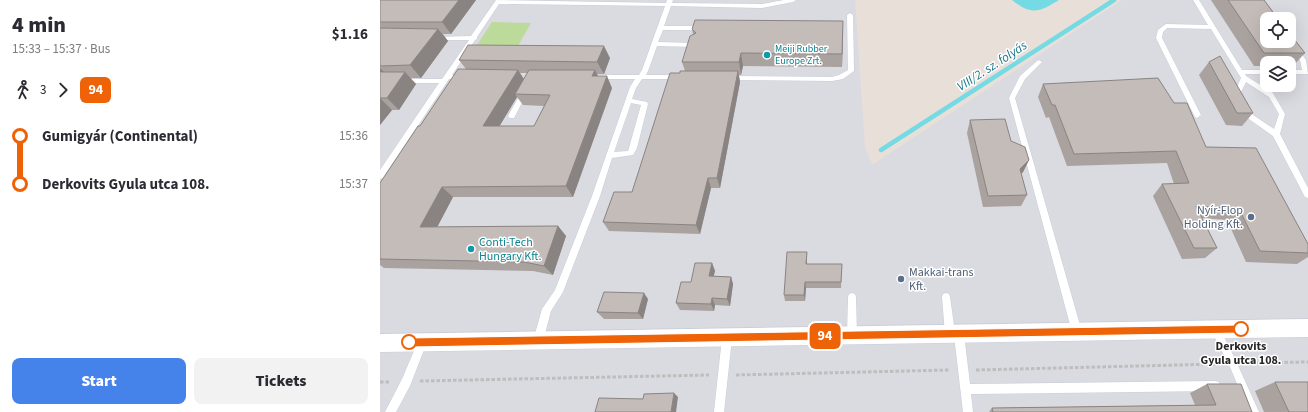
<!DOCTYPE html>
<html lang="en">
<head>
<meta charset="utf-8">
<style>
  body { margin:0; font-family:"Source Sans 3",sans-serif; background:#f2f2f3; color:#2b2b33; height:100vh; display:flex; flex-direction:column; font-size:15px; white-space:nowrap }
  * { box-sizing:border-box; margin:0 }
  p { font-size:13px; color:#7c7c81 }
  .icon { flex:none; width:22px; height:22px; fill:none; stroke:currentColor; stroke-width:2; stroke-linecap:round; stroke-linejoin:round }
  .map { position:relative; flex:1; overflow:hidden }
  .panel { display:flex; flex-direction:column; background:#fff; width:380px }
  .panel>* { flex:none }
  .badge { padding:0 8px; border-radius:6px; font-size:14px; line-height:26px }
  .buttons { position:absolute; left:880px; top:12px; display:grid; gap:8px }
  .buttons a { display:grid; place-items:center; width:36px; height:36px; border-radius:8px; background:#fff; box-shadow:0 4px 16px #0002; font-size:20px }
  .map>.badge { position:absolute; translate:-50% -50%; box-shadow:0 0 0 2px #fff }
  .legs { display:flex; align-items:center; gap:6px; height:44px; padding:0 12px; font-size:13px }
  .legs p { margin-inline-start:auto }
  .overview { display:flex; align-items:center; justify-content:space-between; height:68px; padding:0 12px }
  h1 { font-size:22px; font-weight:800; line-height:30px }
  .button { display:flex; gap:8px; margin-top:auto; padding:8px 12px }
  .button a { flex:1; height:46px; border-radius:8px; background:#4582ea; color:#fff; font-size:16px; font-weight:800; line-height:46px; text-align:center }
  .button a+a { background:#f2f2f3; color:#2b2b33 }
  ul { padding:0 12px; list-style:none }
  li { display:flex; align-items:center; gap:14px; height:48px; font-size:15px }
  li i { display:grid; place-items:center; width:6px; height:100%; margin:0 5px; background:currentColor }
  li i::after { content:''; width:10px; height:10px; margin:-5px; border:3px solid; border-radius:50%; background:#fff }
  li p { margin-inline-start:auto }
  li:first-child i { background:linear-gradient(#0000 50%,currentColor 0) }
  li:last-child i { background:linear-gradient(currentColor 50%,#0000 0) }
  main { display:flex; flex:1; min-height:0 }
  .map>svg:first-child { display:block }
</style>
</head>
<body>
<main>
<section class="panel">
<div class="overview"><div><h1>4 min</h1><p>15:33 – 15:37 · Bus</p></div><b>$1.16</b></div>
<div class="legs"><svg class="icon" aria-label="walk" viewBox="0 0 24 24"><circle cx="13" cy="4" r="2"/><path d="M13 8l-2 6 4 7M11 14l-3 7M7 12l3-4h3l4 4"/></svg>3<svg class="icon" aria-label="forward" viewBox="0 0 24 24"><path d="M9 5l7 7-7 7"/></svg><b class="badge" style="background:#ef6308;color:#fff">94</b></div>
<ul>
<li><i style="color:#ef6308"></i><b>Gumigyár (Continental)</b><p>15:36</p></li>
<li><i style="color:#ef6308"></i><b>Derkovits Gyula utca 108.</b><p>15:37</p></li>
</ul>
<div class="button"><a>Start</a><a>Tickets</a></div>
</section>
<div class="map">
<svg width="928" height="412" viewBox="0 0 928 412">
  <rect width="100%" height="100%" fill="#e8dfd9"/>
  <path fill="#dadae1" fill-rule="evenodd" d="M0,0H475L485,147L492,165L742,0H928V412H0ZM887,19H909V41H887ZM887,63H909V85H887Z"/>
  <path fill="#bcdb9a" d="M112,22L151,23L138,46L97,45Z"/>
  <path fill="#74dae3" d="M632,0H679C659,12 652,16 632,0Z"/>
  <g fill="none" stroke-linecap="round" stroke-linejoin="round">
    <path stroke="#74dae3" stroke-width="4.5" d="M501,150L734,0"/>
    <g stroke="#c8ced8" stroke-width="1">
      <g id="service">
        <path d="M116,0L286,3L287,0H293L292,3L382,4L404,0H416L413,2L382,8L291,6L284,26H323L326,28L323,30H283L278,42L315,43L318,45L315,47L277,46L268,71L266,75H299L302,77L299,79H262L256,88L252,99L267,102L268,104L257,148L253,155L232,158L220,196L183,292L171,311L163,341L161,344L158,346L155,344L153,341L162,309L175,290L212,196L250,87L255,79H217L214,77L217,75H259L262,70L285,6L119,4L97,37V39L95,40L72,75H85V79H69L3,178L0,179V170L59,83H24L21,81L22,79H62L89,40H55L52,38L53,37L91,36ZM251,103L261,105L249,148L248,151L234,152Z"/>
        <path d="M813,0H819L862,70H887V74H865L866,76L893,93L905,114L900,134L928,188V198L925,197L893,136L869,119L862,107L863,105H867L873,115L894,129L899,114L889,97L866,82L860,94L862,97L861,99H857L854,94L861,78L831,29L787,28L783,32L782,38L821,115L817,118L815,117L776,38L778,30L786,24L828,25Z"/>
        <path d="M470,13L473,15L474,71L463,79L452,81L349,80L346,78L349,76L452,77L459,75L468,70L467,15Z"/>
        <path d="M909,38L911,39L926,60L928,74H909V70H922L920,60L907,41H909Z"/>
        <path d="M659,60L662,62L645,79L635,98L702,332L700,335L697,336L694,335L692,332L629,98L640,76L657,61Z"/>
        <path d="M143,89H147L148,91L134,118H130L128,116Z"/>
        <path d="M472,293L475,294L476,297L477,336L475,339L472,341L469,339L467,336L468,297L469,294Z"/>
        <path d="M566,293L569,294L570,297L575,333L576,331L579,329L582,331L584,334L590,384L835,381L839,382L840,386L839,390L835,391L591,394L593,412H583L574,335L573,337L570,339L567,337L565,334L562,297L563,294Z"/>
        <path d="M836,326L839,327L856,361L879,412H869L850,367L831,330L833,327Z"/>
        <path d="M347,333L350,335L352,338L344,412H334L342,338L344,335Z"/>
        <path d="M42,337L45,339L47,342L30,386L16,412H5L22,379L39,339Z"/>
      </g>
    </g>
    <g stroke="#c8ced8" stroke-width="1">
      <path id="minor" d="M928,319V337L0,352V334Z"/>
    </g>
    <g stroke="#bebebe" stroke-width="3" stroke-dasharray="3.5 2" stroke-linecap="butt">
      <path d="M866,363L928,362"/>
      <path d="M596,370L839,364"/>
      <path d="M356,375L569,370"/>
      <path d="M40,381L329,375"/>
      <path d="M0,382H11"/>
    </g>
    <use href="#service" fill="#fff" fill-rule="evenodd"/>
    <use href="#minor" fill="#fff" fill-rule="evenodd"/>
  </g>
  <g fill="#a9a29f" fill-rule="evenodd">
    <path d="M0,0H96L71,34H63L68,41L41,78H30L36,84L19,110H12L0,125Z"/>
    <path d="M831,0H884L925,53L913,66H909V63H887V66H874Z"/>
    <path d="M312,29L463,34L462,67L363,66L361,75H359L360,82L340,188H331L320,234L229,231L223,222L252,192L300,73L305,71L302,62L313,34Z"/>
    <path d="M230,58L224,74H217L218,76L232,88L193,197H73L57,227L178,226L186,236L173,275L153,271L4,268L0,265V183L40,126L86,69L79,60ZM140,73H147L144,79ZM137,97L143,105L164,106L154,126H119Z"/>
    <path d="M829,62L873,113L862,126L846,125L819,75Z"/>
    <path d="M663,84L794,103L826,147L928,244V257L917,264L866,262L847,220L822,218L837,248L825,258L802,259L773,196L782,184H794L787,163L687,166L669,117L666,118L658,97Z"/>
    <path d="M590,120L631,141L649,160L643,172L641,174L647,195L641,206L603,207L587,133Z"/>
    <path d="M427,252V264H462L461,288H426L425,301H405L404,295Z"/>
    <path d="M332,263L335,271L333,276L351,277L353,284L350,306L335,305L334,311L300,310L296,303L311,282Z"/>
    <path d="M268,299L263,319H224L217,312Z"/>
    <path d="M895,382L928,412H884L875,391Z"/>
    <path d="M827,384L872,412H609L612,408L815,405L810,393Z"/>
  </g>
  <g fill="#898482">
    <path d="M79,0H96L71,34L62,22Z"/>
    <path d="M463,21V34L462,67V54Z"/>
    <path d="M58,29L68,41L41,78L30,65Z"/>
    <path d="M224,46L230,58L224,74L217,62Z"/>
    <path d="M361,53L363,66L361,75L359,62Z"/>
    <path d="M0,68L10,78L0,72Z"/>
    <path d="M138,70L145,81L135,94L137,97L113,137L103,126Z"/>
    <path d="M215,70L221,82L212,76Z"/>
    <path d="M358,71L360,82L340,188L337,178Z"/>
    <path d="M25,72L36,84L19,110L7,98Z"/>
    <path d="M227,76L232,88L193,197L186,186Z"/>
    <path d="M0,98L12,110L0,125Z"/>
    <path d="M649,160L643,172L634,181L640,169Z"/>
    <path d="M328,178L331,188L320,234L316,225Z"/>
    <path d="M62,187L73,197L52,237L40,227Z"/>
    <path d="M178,226L186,236L173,275L164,266Z"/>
    <path d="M427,252V271L426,264Z"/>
    <path d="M332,263L335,271L332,283L329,276Z"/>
    <path d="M351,277L353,284L350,306L347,299Z"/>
    <path d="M425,282L426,288L425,301L424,295Z"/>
    <path d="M264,293L268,299L263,319L258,313Z"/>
    <path d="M332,298L335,305L334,311L331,304Z"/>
    <path d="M294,393L298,397L296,412H291Z"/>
  </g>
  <g fill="#c4bcb9" stroke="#898482">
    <path d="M0,0H79L62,22H0Z"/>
    <path d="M848,0H884L898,19H887V41H909V33L925,53H884Z"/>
    <path d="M315,20L463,21L462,54L361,53L359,62H302L310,36L316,33L312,29Z"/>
    <path d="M0,28L58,29L30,65L0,66Z"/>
    <path d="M88,45L224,46L217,62L79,60Z"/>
    <path d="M840,56L873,113H857L829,62Z"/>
    <path d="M78,69L138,70L103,126H154L170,95L135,94L149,70H215L212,76H227L186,186L62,187L40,227L178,226L164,266L144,262L0,259V183L38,126H40Z"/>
    <path d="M0,71L1,72H25L7,98H0Z"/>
    <path d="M300,71H358L337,178H328L316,225L223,222L234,192H252L290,73H300Z"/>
    <path d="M778,78L794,103H807L826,147L876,148L928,244V253L880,251L859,209L816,206L837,248H814L782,184L809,183L796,151L694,154L675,105H672L663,84Z"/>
    <path d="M625,119L631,141L645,147L649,160L640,169L647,195L608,196L590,120Z"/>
    <path d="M407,252H427L426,264H462L461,282H425L424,295H404Z"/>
    <path d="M315,263H332L329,276L351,277L347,299L332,298L331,304L296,303L301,282H311Z"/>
    <path d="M224,292L264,293L258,313L217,312Z"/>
    <path d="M895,382H928V412H909Z"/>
    <path d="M827,384H861L872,412H613L612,408L836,405Z"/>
    <path d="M294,393L291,412H215L219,398L263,399L264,394Z"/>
  </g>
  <path fill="#ef6308" stroke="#fff" d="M861,325L865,329L861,333L29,347L24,342L29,338Z"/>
  <g fill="#0f9aa8" stroke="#fff" stroke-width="1.5">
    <circle cx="387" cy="55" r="4"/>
    <circle cx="91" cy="249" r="4"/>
  </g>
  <g fill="#5c6f8a" stroke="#fff" stroke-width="1.5">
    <circle cx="871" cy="217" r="4"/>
    <circle cx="521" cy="279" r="4"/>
  </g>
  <g fill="#fff" stroke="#ef6308" stroke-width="2">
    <circle cx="861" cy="329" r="7"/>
    <circle cx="29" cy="342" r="7"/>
  </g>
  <g text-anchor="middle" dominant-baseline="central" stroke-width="3" stroke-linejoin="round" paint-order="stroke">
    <g font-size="10" fill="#0d838f" stroke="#fff" text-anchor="start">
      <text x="395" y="49">Meiji Rubber<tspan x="395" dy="12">Europe Zrt.</tspan></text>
    </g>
    <g font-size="12" fill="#4e5e75" stroke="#fff" text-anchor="end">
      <text x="863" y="210">Nyír-Flop<tspan x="863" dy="14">Holding Kft.</tspan></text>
      <text x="529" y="272" text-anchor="start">Makkai-trans<tspan x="529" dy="14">Kft.</tspan></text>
    </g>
    <g font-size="12" fill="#0d838f" stroke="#fff" text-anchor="start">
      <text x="99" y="242">Conti-Tech<tspan x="99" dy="14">Hungary Kft.</tspan></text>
    </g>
    <g font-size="12" font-weight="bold" fill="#272727" stroke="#fff">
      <text x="861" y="346">Derkovits<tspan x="861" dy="14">Gyula utca 108.</tspan></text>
    </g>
    <g font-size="13" font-style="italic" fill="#18778a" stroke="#fff">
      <text transform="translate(612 66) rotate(-33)">VIII/2. sz. folyás</text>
    </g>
  </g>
</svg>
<div class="buttons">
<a><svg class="icon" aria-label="locate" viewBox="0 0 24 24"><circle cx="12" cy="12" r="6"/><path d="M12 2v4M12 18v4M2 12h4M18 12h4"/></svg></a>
<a><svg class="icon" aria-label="layers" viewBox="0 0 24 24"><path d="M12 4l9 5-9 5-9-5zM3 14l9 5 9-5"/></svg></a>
</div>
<b class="badge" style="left:445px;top:336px;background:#ef6308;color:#fff">94</b>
</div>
</main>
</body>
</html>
